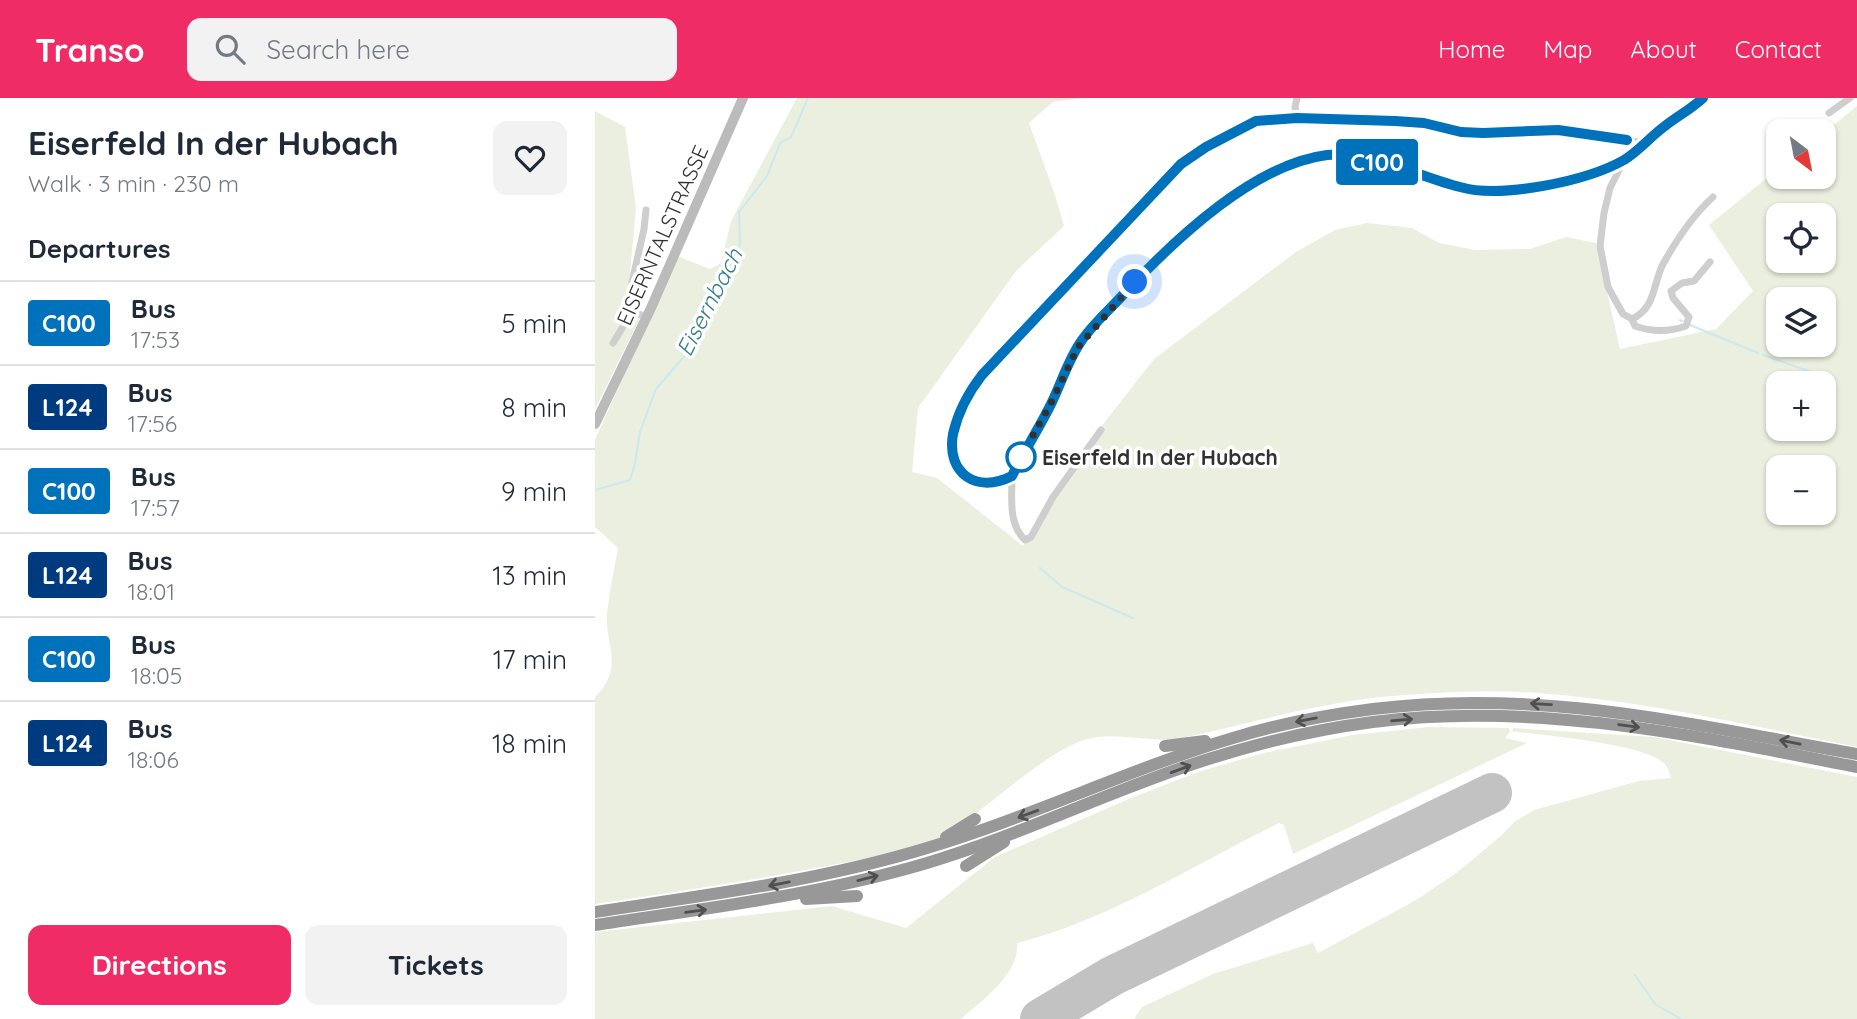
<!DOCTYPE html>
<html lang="en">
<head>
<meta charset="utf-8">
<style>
  body { margin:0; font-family:Quicksand,sans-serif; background:#f2f2f3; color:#1f2937; height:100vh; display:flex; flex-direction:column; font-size:26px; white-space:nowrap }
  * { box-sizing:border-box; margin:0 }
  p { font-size:23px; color:#747a83 }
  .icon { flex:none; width:38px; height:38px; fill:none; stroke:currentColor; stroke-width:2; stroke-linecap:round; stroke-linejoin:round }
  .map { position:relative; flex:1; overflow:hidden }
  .drawer { display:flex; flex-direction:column; background:#fff; width:595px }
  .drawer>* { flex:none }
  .badge { padding:0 14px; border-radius:5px; font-size:24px; line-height:46px }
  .needle { width:46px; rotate:148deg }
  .tools { position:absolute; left:1171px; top:21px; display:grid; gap:14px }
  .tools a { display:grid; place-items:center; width:70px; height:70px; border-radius:14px; background:#fff; box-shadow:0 2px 5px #0004; font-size:35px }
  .you { position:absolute; width:35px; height:35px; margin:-18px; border:5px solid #fff; border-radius:50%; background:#1a73e8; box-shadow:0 0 0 10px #1a73e833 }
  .map>.badge { position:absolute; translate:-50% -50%; box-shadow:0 0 0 4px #fff }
  h2 { padding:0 28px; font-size:26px; line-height:63px }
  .round { display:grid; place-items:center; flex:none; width:74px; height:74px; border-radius:14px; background:#f2f2f3 }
  .summary { display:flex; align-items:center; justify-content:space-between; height:119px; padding:0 28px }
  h1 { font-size:33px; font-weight:800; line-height:52px }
  .primary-button { display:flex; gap:14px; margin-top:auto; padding:14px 28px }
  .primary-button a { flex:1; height:80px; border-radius:14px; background:#ef2c66; color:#fff; font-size:28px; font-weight:800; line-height:80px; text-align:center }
  .primary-button a+a { background:#f2f2f3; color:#1f2937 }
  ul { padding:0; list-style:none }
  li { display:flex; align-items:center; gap:21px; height:84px; padding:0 28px; border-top:2px solid #e0e1e3 }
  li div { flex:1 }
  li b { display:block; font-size:26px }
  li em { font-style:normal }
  li .badge { min-width:77px; font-weight:700; text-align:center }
  header { display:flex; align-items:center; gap:42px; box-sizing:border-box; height:98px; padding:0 35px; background:#ef2c66; color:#fff }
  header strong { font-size:33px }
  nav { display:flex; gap:38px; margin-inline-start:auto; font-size:24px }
  .search { width:490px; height:63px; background:#f2f2f3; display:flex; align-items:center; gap:18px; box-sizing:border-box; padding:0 24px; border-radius:14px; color:#747a83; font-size:26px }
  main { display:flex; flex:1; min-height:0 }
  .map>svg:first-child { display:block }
</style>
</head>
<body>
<header>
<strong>Transo</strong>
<div class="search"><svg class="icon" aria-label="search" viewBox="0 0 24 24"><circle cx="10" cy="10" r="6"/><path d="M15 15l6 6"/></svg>Search here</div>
<nav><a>Home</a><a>Map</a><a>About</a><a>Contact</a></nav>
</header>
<main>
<section class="drawer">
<div class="summary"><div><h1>Eiserfeld In der Hubach</h1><p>Walk · 3 min · 230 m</p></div><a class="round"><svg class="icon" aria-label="heart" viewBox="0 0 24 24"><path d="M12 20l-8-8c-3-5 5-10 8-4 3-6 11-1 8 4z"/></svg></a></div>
<h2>Departures</h2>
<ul>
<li><span class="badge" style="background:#0072bc;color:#fff">C100</span><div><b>Bus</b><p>17:53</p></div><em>5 min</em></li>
<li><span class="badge" style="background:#003b80;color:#fff">L124</span><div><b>Bus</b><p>17:56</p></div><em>8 min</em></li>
<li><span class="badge" style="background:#0072bc;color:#fff">C100</span><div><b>Bus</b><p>17:57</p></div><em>9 min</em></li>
<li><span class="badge" style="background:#003b80;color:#fff">L124</span><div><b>Bus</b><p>18:01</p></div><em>13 min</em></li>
<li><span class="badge" style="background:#0072bc;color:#fff">C100</span><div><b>Bus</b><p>18:05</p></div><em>17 min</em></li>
<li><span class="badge" style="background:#003b80;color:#fff">L124</span><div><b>Bus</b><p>18:06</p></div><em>18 min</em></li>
</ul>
<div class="primary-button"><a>Directions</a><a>Tickets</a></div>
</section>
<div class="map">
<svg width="1262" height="921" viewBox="0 0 1262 921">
  <rect width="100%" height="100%" fill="#fff"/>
  <g fill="#ebefdf" fill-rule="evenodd">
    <path d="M202,0H489L458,4L434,25L460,97L469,128L421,173L323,310L317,374L342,380L428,448L488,352L559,261L701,154L740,132L772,125L817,130L844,145L880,152L935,151L971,139L1001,145L1025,251L1121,231L1158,193L1114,127L1183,71V79H1228L1229,35L1262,8V649C1157,628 1052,603 944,595C892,591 838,594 786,599C718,606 653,626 587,640C554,646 519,632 489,642C456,653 409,694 380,716C370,723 360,734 348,739C307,754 264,762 221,770C148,784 74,795 0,806V599C30,570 10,548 12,516C14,494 19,472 23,450L0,429V342L82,158L115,171L126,165L136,123ZM1183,117H1228V163H1183ZM1183,201H1228V247H1183ZM1183,285H1228V331H1183ZM1183,369H1228V415H1183Z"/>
    <path d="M0,13L30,29L41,110L32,208L48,214L0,311Z"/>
    <path d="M834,629L914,630L915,634L910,640L932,645L698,756L689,727L684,725C598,767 516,821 422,845C425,876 387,902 366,921H0V834L237,808L311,830L400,759L536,700L606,673L669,655L758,637Z"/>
    <path d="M918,630L1059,639L1262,679V921H539L547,909L618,876L718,845L723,855L823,801L864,773L907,737L919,724L939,712L1044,683L1076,680C1074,674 1073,669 1069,665C1045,645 950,638 917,633Z"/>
  </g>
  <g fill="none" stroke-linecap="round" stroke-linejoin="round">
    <g stroke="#cbe9ef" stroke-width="2">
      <path d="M1085,222L1087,223"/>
      <path d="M1095,227L1163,255"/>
      <path d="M1168,257L1222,276"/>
      <path d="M0,392L35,382L40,365L45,334L61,291L92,255L106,216L130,180L145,146L144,114L172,78L185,45L196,39L213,0"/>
      <path d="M445,470L467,489L538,520"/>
      <path d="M1040,877L1060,906L1086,921"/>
    </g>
    <path stroke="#c2c2c2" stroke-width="40" d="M445,921L517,878L897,695"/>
    <g stroke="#cecece" stroke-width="7">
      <path d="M702,0L700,9L702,20"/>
      <path d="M1234,15L1255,0"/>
      <path d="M1029,62L1015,90L1009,115L1005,148L1013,189L1028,216L1037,221L1040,228C1057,234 1074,234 1091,228L1094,219L1078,200L1076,193L1087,185L1099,183L1115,164"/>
      <path d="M51,112L49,131L37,184V214L53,219"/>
      <path d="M1037,221C1061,210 1058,185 1068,166C1082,141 1097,118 1118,99"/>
      <path d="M18,245L37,214"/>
      <path d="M506,332L458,399L436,439L430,442C413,426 417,399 417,378C429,353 445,329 457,304C466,285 473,264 484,246C495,230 510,217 523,203C572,149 657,66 732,57C777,52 823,78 865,89C909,101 990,84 1029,62C1045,53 1056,38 1070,28C1083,18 1096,11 1108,0"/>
      <path d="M417,378L395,386H385L373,380L363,367L359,353L358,340L372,297L387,277L466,191L586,66L637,34L661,23L702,20L829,25L866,34L888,35L963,32L1050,45"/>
    </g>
    <path stroke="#bbb" stroke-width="10" d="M0,326L56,210L148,0"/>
    <g stroke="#989898" stroke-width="12">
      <path d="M570,648L610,643"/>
      <path d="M351,739L380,721"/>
      <path d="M371,768L409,744"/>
      <path d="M211,801L262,798"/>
      <path d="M0,814C112,797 224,783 332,750C436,719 534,671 638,640C683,626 731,617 778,611C948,590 1097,627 1262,656"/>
      <path d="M0,827C112,810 224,797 332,765C422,738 506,697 595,667C655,647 716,632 778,624C942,603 1102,638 1262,669"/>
    </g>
  </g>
  <defs><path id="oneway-shaft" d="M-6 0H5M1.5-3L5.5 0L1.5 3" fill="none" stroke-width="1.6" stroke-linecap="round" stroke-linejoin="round" transform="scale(1.75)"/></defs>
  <g stroke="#505050">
    <use href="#oneway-shaft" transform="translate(946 606) rotate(-177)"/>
    <use href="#oneway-shaft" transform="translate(711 622) rotate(169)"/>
    <use href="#oneway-shaft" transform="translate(807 622) rotate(-5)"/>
    <use href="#oneway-shaft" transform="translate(1034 628) rotate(8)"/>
    <use href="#oneway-shaft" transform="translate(1195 644) rotate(-169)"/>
    <use href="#oneway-shaft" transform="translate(586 671) rotate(-20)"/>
    <use href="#oneway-shaft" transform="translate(433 716) rotate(160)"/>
    <use href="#oneway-shaft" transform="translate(273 780) rotate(-14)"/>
    <use href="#oneway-shaft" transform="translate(184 786) rotate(169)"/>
    <use href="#oneway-shaft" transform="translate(101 813) rotate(-8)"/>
  </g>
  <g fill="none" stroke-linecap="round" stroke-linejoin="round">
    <g stroke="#fff" stroke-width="16">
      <path id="line" d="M1032,42L963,32L888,35L866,34L829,25L800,23L702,20L661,23L611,49L586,66L387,277C373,295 363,314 358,336C351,376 382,396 417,378C429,353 445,329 457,304C467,283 474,260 487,242C498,226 513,213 526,199C575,146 658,66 732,57C775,52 824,79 865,89C906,101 992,83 1029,62C1044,53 1056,38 1070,28C1083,18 1096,11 1108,0"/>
    </g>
    <use href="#line" stroke="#0072bc" stroke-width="10"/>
    <path stroke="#313131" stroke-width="7" stroke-dasharray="0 12.6" d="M426,359L455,307L483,249L540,184"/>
  </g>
  <circle fill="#fff" stroke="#0072bc" stroke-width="3.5" cx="426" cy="359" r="14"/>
  <g text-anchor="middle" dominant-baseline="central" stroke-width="7" stroke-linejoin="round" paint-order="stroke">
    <g font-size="21" fill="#313131" stroke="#fff">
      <text transform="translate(67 137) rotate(-66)">EISERNTALSTRASSE</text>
    </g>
    <g font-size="21" font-weight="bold" fill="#313131" stroke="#fff" text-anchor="start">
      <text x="447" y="359">Eiserfeld In der Hubach</text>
    </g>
    <g font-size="23" font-style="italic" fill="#357d8b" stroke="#fff">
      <text transform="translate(114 204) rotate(-63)">Eisernbach</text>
    </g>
  </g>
</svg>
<div class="tools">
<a><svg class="needle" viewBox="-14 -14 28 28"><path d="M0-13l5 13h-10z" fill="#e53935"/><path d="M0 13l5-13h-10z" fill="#747a83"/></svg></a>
<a><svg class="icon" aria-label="locate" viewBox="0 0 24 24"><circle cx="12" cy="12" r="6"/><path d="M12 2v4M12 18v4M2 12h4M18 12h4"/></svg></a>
<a><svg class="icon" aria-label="layers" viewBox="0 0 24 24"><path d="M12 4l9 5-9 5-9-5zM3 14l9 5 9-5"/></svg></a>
<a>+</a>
<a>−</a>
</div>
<div class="you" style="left:540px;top:184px"></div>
<b class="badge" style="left:782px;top:64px;background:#0072bc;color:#fff">C100</b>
</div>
</main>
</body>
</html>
